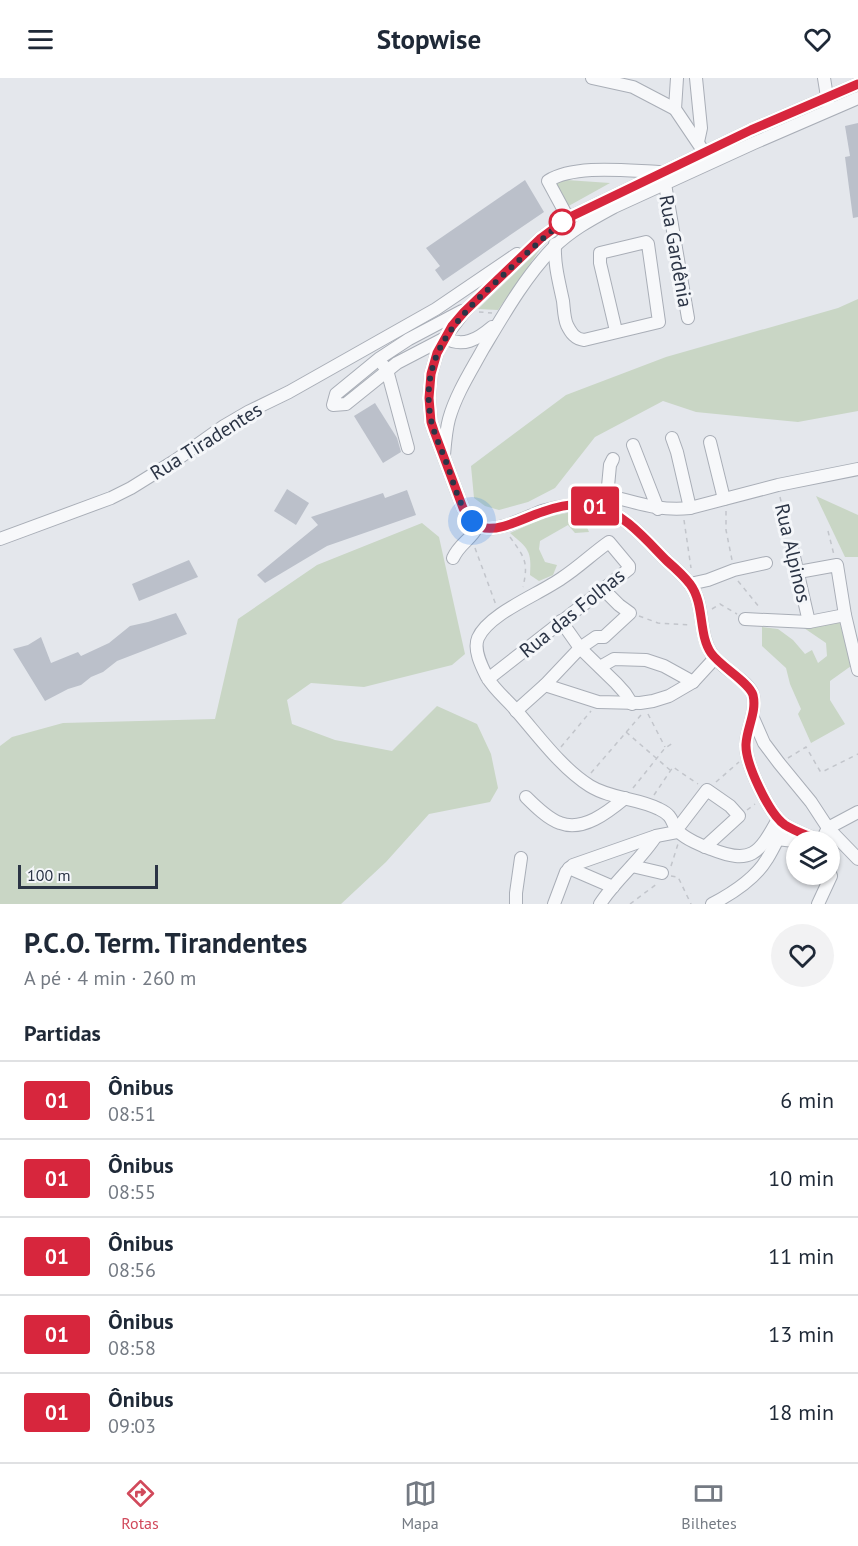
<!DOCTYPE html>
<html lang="pt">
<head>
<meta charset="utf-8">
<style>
  body { margin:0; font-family:"PT Sans",sans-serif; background:#f2f2f3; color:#1f2937; height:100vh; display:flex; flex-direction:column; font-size:22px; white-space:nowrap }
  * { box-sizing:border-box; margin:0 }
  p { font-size:20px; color:#747a83 }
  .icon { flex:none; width:33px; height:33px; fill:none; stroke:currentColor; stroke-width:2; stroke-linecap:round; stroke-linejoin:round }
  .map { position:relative; height:826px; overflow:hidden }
  .panel { display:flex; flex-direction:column; background:#fff; flex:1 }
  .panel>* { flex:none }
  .badge { padding:0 12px; border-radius:4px; font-size:21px; line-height:39px }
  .controls { position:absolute; left:786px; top:753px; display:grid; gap:12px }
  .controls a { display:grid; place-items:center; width:54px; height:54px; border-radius:50%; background:#fff; box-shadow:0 2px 4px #0004; font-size:30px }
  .scale { position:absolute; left:18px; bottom:15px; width:140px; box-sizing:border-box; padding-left:6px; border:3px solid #2b3445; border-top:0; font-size:16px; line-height:21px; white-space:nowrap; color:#2b3445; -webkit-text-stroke:4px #f4f6f9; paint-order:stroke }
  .you { position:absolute; width:30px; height:30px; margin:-15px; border:4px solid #fff; border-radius:50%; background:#1a73e8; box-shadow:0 0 0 9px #1a73e833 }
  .map>.badge { position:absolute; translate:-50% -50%; box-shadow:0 0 0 3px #fff }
  h2 { padding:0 24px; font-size:22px; line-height:54px }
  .round { display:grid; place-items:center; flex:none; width:63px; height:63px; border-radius:32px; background:#f2f2f3 }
  .head { display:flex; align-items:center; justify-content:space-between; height:102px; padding:0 24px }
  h1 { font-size:28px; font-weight:700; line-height:45px }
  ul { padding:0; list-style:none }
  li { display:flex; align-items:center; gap:18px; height:78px; padding:0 24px; border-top:2px solid #e0e1e3 }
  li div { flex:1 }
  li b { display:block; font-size:22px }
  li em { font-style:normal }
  li .badge { min-width:66px; font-weight:700; text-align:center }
  header { display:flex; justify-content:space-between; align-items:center; height:78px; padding:0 24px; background:#fff; font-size:27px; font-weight:700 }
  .dock { display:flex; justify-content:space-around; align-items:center; height:84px; border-top:2px solid #e0e1e3; background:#fff; font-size:16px; color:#747a83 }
  .dock a { display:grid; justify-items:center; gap:3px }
  .dock .selected { color:#d1495b }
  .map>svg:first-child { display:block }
</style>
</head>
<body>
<header><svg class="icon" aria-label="menu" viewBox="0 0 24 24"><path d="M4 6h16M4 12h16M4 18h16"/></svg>Stopwise<svg class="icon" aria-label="heart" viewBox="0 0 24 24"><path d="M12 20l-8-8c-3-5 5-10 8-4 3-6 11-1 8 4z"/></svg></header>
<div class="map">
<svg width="858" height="826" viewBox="0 0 858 826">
  <rect width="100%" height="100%" fill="#e4e7ec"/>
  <g fill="#c9d6c5">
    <path d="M552,101L610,105L565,130Z"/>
    <path d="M541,170L498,232L478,231Z"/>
    <path d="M858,221V333L798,344L696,334L663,323L595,359L555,410L528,424L499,432L485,428L474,420L471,388L566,317L666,279L838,230Z"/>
    <path d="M816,418L858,437V479H845Z"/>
    <path d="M572,434L585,445L589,454L575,455L568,447L540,463L539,471L545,484L557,487L553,497L539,503L530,497C532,473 528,470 510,455L546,439Z"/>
    <path d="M422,445L439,459L465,576L452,587L364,609L311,605L287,622L292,646L335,662L392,673L437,628L477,646L491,676L498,710L490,724L429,736L386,784L341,826H0V668L12,659L63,645L215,641L238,541L317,487Z"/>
    <path d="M839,541L851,588L830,603V622L845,646L811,665L798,636L801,631L790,606L786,590L762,568V549L778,551L793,562L805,576L812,572L818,585L827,578L826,565L804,550Z"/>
  </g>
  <g fill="#bbc0ca">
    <path d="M858,45V139L853,140L845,79L850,78L845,48Z"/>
    <path d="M525,102L544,134L443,203L435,192L440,188L426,170Z"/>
    <path d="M375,325L397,360L401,374L383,385L354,338Z"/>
    <path d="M287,411L309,425L296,447L274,433Z"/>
    <path d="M407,412L416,437L327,468L265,505L257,497L318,447L311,439L383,415L385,420Z"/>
    <path d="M189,482L198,499L139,523L132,506Z"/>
    <path d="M176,535L187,556L117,583L103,594L91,599L81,607L68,611L45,623L13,571L28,567L41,559L51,585L78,574L81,578L109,565L130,548L148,544Z"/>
  </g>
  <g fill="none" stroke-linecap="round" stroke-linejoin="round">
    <g stroke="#a9aeb7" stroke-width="14">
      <g id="minor">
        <path d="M592,0L633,9L675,31"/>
        <path d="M677,0L675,31L704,74"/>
        <path d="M696,0L701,50L698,64"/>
        <path d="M824,0L828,25"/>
        <path d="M665,106L688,240"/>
        <path d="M568,140L548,103C575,86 628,93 659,94"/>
        <path d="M555,166C554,186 559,204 563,223C564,231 564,240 567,247C571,255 575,261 584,262L659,244L648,166L646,164L600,175V185L616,253"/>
        <path d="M445,260L397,285L346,326L333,327L336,316L380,280L409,261L462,233"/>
        <path d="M445,260C463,270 478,261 492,249"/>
        <path d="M383,287L387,292L408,370"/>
        <path d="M672,360L677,374L690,430"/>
        <path d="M710,364L724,421"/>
        <path d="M633,367L658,431"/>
        <path d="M444,377C445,365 446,352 449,341C456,316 471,293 483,271C504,236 525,199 553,170C571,152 592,141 614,129L754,65L858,20"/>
        <path d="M607,419L610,387L613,381"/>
        <path d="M597,428L607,419H614C641,426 661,433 690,430L778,407L858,391"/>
        <path d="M0,461L111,420L131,410L176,382L224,348L248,334L289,314L436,231L517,176"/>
        <path d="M792,470L809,544"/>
        <path d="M453,480C460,465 470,463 478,448"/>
        <path d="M804,493L837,487L845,537L858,592"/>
        <path d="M690,506L708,502L734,492L766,485"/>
        <path d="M745,541L809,544L845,537"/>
        <path d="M561,543L580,570L616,605L625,615L632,626"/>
        <path d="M600,589L614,581L646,582L664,588L693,604"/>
        <path d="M488,601L629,491V488L609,464C593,475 579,489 562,500C540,516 489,535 478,560C473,572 482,589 487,599C493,610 506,621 514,630C537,656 561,690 590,708C611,721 638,720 659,731C676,739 670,746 679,754C686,761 702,768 711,771C751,787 759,776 778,741"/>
        <path d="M545,607L598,624L640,625L653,623L669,618L693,604L715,580"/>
        <path d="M516,633L545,607L580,570L596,559H604L630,535L619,527L603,511"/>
        <path d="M753,640L764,665L779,685L811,724L828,750L858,781"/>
        <path d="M526,719C535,728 548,741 560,745C583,754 608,734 625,720"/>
        <path d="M675,750L681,746L707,712L730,728L739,738L705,769"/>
        <path d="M825,756L828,750L858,734"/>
        <path d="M777,761L794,763L796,765"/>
        <path d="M822,764C810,758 796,754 785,747C769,736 745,685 746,666C747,649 757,634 753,617C749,603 721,590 711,575C698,555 705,526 690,506C684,498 675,490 667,483C648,464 623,434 596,428C579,424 559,428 542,433C526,439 498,455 481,449C472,446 467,437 463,430L434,353L431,344L429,320L431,296L437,275L448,255L464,234L541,160L568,140L751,52L858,6"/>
        <path d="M632,788L662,795"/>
        <path d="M569,790L613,809"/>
        <path d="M516,826V815L521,780"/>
        <path d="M554,826L566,794L573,787L656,758L677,754"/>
        <path d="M600,826C616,801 640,783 656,758"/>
        <path d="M712,826C733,815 755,801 767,781C774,770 779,758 785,747"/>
        <path d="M818,826L831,798L830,796"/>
      </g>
    </g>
    <g stroke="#c2c5cb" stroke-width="1.5" stroke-dasharray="4.5 4.5" stroke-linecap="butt">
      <path d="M479,234L492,235"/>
      <path d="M780,419L789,458"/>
      <path d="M726,433V452L732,482"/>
      <path d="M684,442L691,490"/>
      <path d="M828,453L834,477"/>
      <path d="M510,459C524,479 529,483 523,509"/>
      <path d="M475,470L496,527"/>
      <path d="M738,503L760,530"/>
      <path d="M712,531L720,526L737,536"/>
      <path d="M639,538L658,545L690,547"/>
      <path d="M648,636L665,669"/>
      <path d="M626,654L670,692"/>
      <path d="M561,669L591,633"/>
      <path d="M788,680L806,669L820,693L822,694L858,676"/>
      <path d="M591,695L641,637"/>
      <path d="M716,704L739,684"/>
      <path d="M633,710L665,670L673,665"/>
      <path d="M654,717L673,689L698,706"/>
      <path d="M747,732L755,726"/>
      <path d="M671,788L678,766"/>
      <path d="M671,798L678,799L691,826"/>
      <path d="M630,826L658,805"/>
    </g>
    <use href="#minor" stroke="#f7f8fa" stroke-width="12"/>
  </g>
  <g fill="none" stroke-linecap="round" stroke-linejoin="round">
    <g stroke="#fff" stroke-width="14">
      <path id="line" d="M822,764C810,758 796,754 785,747C769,736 745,685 746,666C747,649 757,634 753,617C749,604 721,589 711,575C698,556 705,526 690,506C684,498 675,490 667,483C648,464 623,434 596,428C579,424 559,428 542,434C526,439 498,455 481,449C472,446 467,437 463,430L434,353L431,344L429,320L431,296L437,275L452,248L464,234L541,160L568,140L751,52L858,6"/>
    </g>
    <use href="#line" stroke="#d7263d" stroke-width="9"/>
    <path stroke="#2b3445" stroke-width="6" stroke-dasharray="0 10.8" d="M472,443C458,427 453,401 445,381C440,368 434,356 431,342C419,278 455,242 498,202C519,182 540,163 562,144"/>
  </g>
  <circle fill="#fff" stroke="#d7263d" stroke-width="3" cx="562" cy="144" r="12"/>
  <g text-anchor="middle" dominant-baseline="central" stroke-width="6" stroke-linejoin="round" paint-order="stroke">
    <g font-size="20" fill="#2b3445" stroke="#f4f6f9">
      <text transform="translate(676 173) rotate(80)">Rua Gardênia</text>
      <text transform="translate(206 363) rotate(-32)">Rua Tiradentes</text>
      <text transform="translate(793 475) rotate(77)">Rua Alpinos</text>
      <text transform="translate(572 535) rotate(-39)">Rua das Folhas</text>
    </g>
  </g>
</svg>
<div class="controls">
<a><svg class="icon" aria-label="layers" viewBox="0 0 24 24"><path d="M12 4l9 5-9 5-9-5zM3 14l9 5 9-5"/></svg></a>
</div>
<div class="scale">100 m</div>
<div class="you" style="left:472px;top:443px"></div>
<b class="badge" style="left:595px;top:428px;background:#d7263d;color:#fff">01</b>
</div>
<section class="panel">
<div class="head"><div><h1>P.C.O. Term. Tirandentes</h1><p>A pé · 4 min · 260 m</p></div><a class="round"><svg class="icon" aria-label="heart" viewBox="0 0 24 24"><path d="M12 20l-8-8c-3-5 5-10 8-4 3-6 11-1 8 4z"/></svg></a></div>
<h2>Partidas</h2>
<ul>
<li><span class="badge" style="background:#d7263d;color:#fff">01</span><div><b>Ônibus</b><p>08:51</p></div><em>6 min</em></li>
<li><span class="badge" style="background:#d7263d;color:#fff">01</span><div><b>Ônibus</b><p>08:55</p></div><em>10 min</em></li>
<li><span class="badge" style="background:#d7263d;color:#fff">01</span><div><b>Ônibus</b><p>08:56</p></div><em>11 min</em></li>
<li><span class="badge" style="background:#d7263d;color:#fff">01</span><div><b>Ônibus</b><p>08:58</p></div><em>13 min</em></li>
<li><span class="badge" style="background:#d7263d;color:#fff">01</span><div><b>Ônibus</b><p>09:03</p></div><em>18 min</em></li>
</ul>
</section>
<nav class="dock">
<a class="selected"><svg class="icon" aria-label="directions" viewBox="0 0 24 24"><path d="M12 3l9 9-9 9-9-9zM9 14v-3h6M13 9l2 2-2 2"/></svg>Rotas</a>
<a><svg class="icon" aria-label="map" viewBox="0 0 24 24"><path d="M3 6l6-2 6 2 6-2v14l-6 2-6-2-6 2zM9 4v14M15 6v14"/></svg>Mapa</a>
<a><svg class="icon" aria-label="tickets" viewBox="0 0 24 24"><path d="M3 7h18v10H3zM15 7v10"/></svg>Bilhetes</a>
</nav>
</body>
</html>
